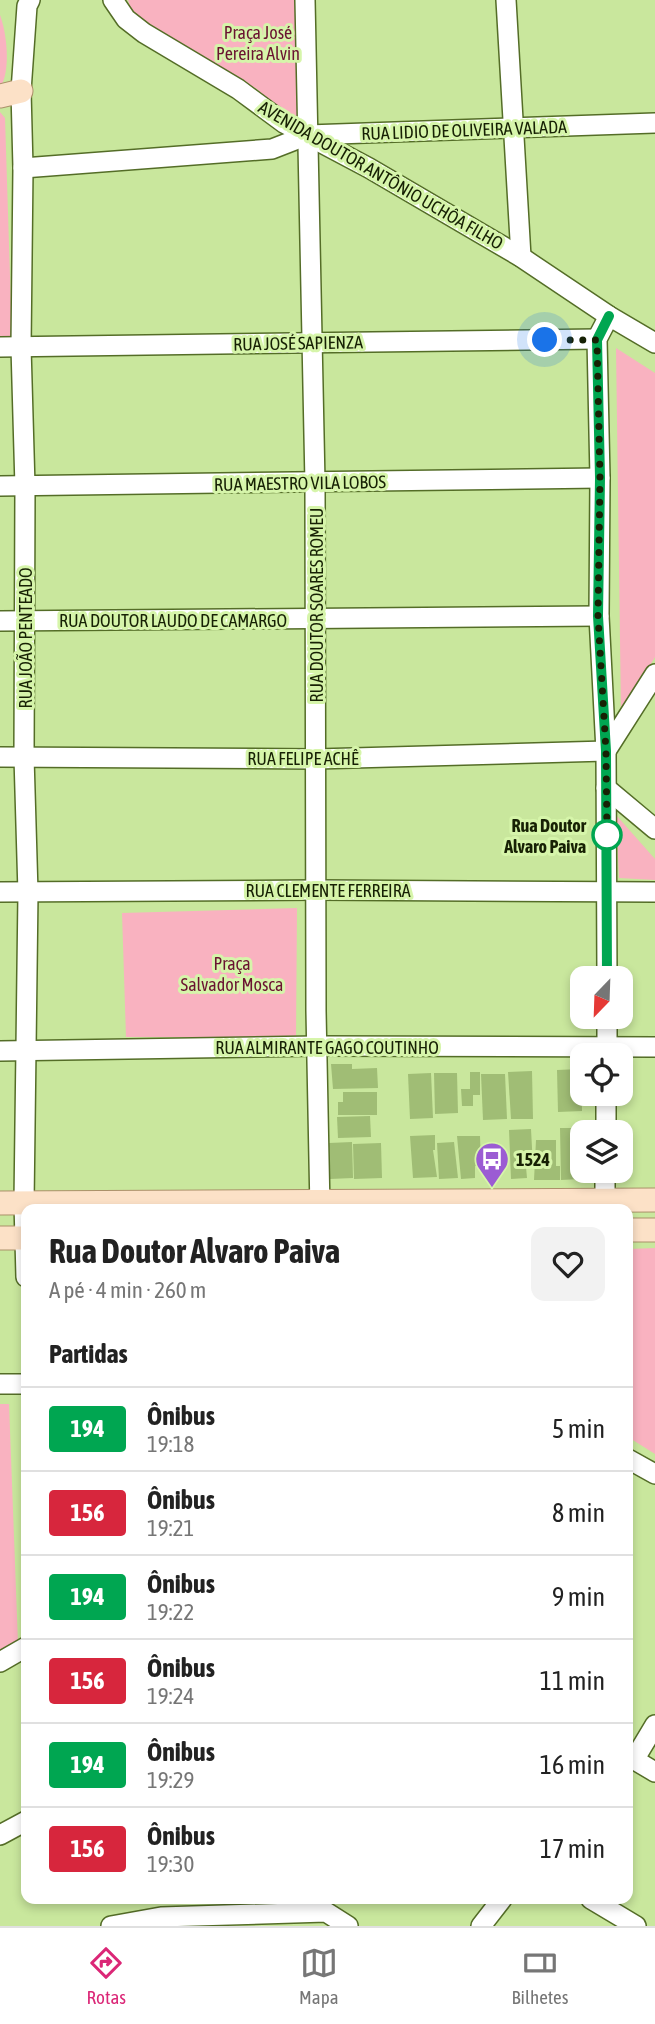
<!DOCTYPE html>
<html lang="pt">
<head>
<meta charset="utf-8">
<style>
  body { margin:0; font-family:"Asap Condensed",sans-serif; background:#f2f2f2; color:#222; height:100vh; display:flex; flex-direction:column; font-size:26px; white-space:nowrap }
  * { box-sizing:border-box; margin:0 }
  p { font-size:23px; color:#767676 }
  .icon { flex:none; width:38px; height:38px; fill:none; stroke:currentColor; stroke-width:2; stroke-linecap:round; stroke-linejoin:round }
  .map { position:relative; flex:1; overflow:hidden }
  .drawer { position:absolute; left:21px; top:1204px; width:612px; height:700px; display:flex; flex-direction:column; background:#fff; border-radius:14px; box-shadow:0 4px 10px #0003 }
  .drawer>* { flex:none }
  .badge { padding:0 14px; border-radius:5px; font-size:24px; line-height:46px }
  .needle { width:46px; rotate:203deg }
  .tools { position:absolute; left:570px; top:966px; display:grid; gap:14px }
  .tools a { display:grid; place-items:center; width:63px; height:63px; border-radius:14px; background:#fff; box-shadow:0 4px 10px #0003; font-size:35px }
  .you { position:absolute; width:35px; height:35px; margin:-18px; border:5px solid #fff; border-radius:50%; background:#1a73e8; box-shadow:0 0 0 10px #1a73e833 }
  .map>.badge { position:absolute; translate:-50% -50%; box-shadow:0 0 0 4px #fff }
  h2 { padding:0 28px; font-size:26px; line-height:63px }
  .round { display:grid; place-items:center; flex:none; width:74px; height:74px; border-radius:14px; background:#f2f2f2 }
  .overview { display:flex; align-items:center; justify-content:space-between; height:119px; padding:0 28px }
  h1 { font-size:33px; font-weight:700; line-height:52px }
  ul { padding:0; list-style:none }
  li { display:flex; align-items:center; gap:21px; height:84px; padding:0 28px; border-top:2px solid #e0e0e0 }
  li div { flex:1 }
  li b { display:block; font-size:26px }
  li em { font-style:normal }
  li .badge { min-width:77px; font-weight:700; text-align:center }
  .dock { display:flex; justify-content:space-around; align-items:center; height:98px; border-top:2px solid #e0e0e0; background:#fff; font-size:19px; color:#767676 }
  .dock a { display:grid; justify-items:center; gap:4px }
  .dock .active { color:#db2777 }
  .map>svg:first-child { display:block }
</style>
</head>
<body>
<div class="map">
<svg width="655" height="1926" viewBox="0 0 655 1926">
  <rect width="100%" height="100%" fill="#c9e79d"/>
  <g fill="#f9b2c0">
    <path d="M128,0H298L300,120H291L278,111L257,89L133,17Z"/>
    <path d="M0,15C7,34 11,71 0,88Z"/>
    <path d="M0,112L5,118L12,339H0Z"/>
    <path d="M616,348L655,373V657L621,713Z"/>
    <path d="M616,815L655,859V880L619,878Z"/>
    <path d="M297,908L296,1037H126L122,913Z"/>
    <path d="M655,1248V1454L628,1437V1249Z"/>
    <path d="M0,1404H9L18,1643L0,1650Z"/>
  </g>
  <g fill="#a0bd75">
    <path d="M331,1064H352V1069L377,1068L378,1088L333,1089Z"/>
    <path d="M581,1069L582,1111L558,1112L557,1070Z"/>
    <path d="M532,1071L533,1119H511L508,1072Z"/>
    <path d="M470,1072H480V1095H473V1106H462L461,1089H470Z"/>
    <path d="M431,1073L433,1118L410,1119L408,1074Z"/>
    <path d="M434,1073H457L458,1113L435,1114Z"/>
    <path d="M481,1074H505L507,1119L483,1120Z"/>
    <path d="M343,1092H377V1115H338V1102H343Z"/>
    <path d="M370,1116L371,1137L338,1138L337,1117Z"/>
    <path d="M560,1128H582L583,1166L579,1167L580,1179L561,1180Z"/>
    <path d="M531,1129L533,1167H526L527,1178L511,1179L509,1130Z"/>
    <path d="M435,1135V1150H433L437,1177L413,1178L410,1136Z"/>
    <path d="M457,1136H480L481,1166H475V1178L461,1179Z"/>
    <path d="M536,1140H556V1166H560V1180H534Z"/>
    <path d="M352,1142L353,1178L330,1179L329,1143Z"/>
    <path d="M454,1142L458,1178L439,1179L437,1143Z"/>
    <path d="M381,1143L382,1178L354,1179L353,1144Z"/>
  </g>
  <g fill="none" stroke-linecap="round" stroke-linejoin="round">
    <g stroke="#546d27" stroke-width="22">
      <g id="minor">
        <path d="M113,0L126,19L144,33L238,89L284,123L369,168L521,257L609,316L655,343"/>
        <path d="M305,0L315,483L316,1011L320,1209"/>
        <path d="M506,0L521,257"/>
        <path d="M23,168L272,149L308,135L655,123"/>
        <path d="M0,347L597,339"/>
        <path d="M0,486L600,478"/>
        <path d="M0,621L599,616"/>
        <path d="M606,751L655,674"/>
        <path d="M0,757L316,759L606,751"/>
        <path d="M606,788L655,829"/>
        <path d="M0,892L317,890L655,892"/>
        <path d="M607,978L606,751L599,616L600,478L597,339L609,316"/>
        <path d="M0,1051L317,1046L655,1047"/>
        <path d="M607,1055V1017"/>
        <path d="M606,1132V1094"/>
        <path d="M605,1209V1171"/>
        <path d="M26,1277L24,1203L28,893L24,757L25,487L21,347L23,168L21,91L27,6L30,0"/>
        <path d="M0,1384H26"/>
        <path d="M628,1459L655,1474"/>
        <path d="M0,1662L26,1647"/>
        <path d="M628,1756L655,1772"/>
        <path d="M634,1760L655,1725"/>
        <path d="M0,1835L26,1821"/>
        <path d="M591,1899L636,1926"/>
        <path d="M111,1926L161,1917L326,1912L348,1926"/>
        <path d="M481,1926L502,1899"/>
      </g>
    </g>
    <g stroke="#ab916a" stroke-width="25">
      <g id="major">
        <path d="M0,96L21,91"/>
        <path d="M0,1203L655,1200"/>
        <path d="M628,1230H655"/>
        <path d="M0,1238H26"/>
      </g>
    </g>
    <use href="#minor" stroke="#fff" stroke-width="19"/>
    <use href="#major" stroke="#fce1c7" stroke-width="23"/>
  </g>
  <g fill="none" stroke-linecap="round" stroke-linejoin="round">
    <g stroke="#fff" stroke-width="16">
      <path id="line" d="M607,978L606,751L598,616L600,478L597,340L609,316"/>
    </g>
    <use href="#line" stroke="#00a651" stroke-width="10"/>
    <path stroke="#172104" stroke-width="7" stroke-dasharray="0 12.6" d="M545,340H597L600,478L598,616L606,751L607,835"/>
  </g>
  <defs>
    <g id="bus-pin" transform="scale(1.75)"><path d="M0 17L-7.5 6A9.5 9.5 0 1 1 7.5 6Z" fill="#9b5cd3" stroke="#d6f5aa"/><path d="M-5-6H5V4H4V6H2V4H-2V6H-4V4H-5ZM-3.5-4V0h7V-4ZM-3.5 1.2v1.5H-2V1.2ZM2 1.2v1.5H3.5V1.2Z" fill="#fff"/></g>
  </defs>
  <g fill-rule="evenodd">
    <use href="#bus-pin" x="492" y="1159"/>
  </g>
  <circle fill="#fff" stroke="#00a651" stroke-width="3.5" cx="607" cy="835" r="14"/>
  <g text-anchor="middle" dominant-baseline="central" stroke-width="6" stroke-linejoin="round" paint-order="stroke">
    <g font-size="18" fill="#6a1331" stroke="#d6f5aa">
      <text x="258" y="32">Praça José<tspan x="258" dy="21">Pereira Alvin</tspan></text>
      <text x="232" y="963">Praça<tspan x="232" dy="21">Salvador Mosca</tspan></text>
    </g>
    <g font-size="18" fill="#172104" stroke="#d6f5aa">
      <text transform="translate(464 130) rotate(-2)">RUA LIDIO DE OLIVEIRA VALADA</text>
      <text transform="translate(381 175) rotate(30)">AVENIDA DOUTOR ANTÔNIO UCHÔA FILHO</text>
      <text transform="translate(298 343) rotate(-1)">RUA JOSÉ SAPIENZA</text>
      <text transform="translate(300 483) rotate(-1)">RUA MAESTRO VILA LOBOS</text>
      <text transform="translate(316 605) rotate(-90)">RUA DOUTOR SOARES ROMEU</text>
      <text x="173" y="620">RUA DOUTOR LAUDO DE CAMARGO</text>
      <text transform="translate(25 638) rotate(-90)">RUA JOÃO PENTEADO</text>
      <text x="303" y="758">RUA FELIPE ACHÊ</text>
      <text x="328" y="890">RUA CLEMENTE FERREIRA</text>
      <text x="327" y="1047">RUA ALMIRANTE GAGO COUTINHO</text>
    </g>
    <g font-size="18" font-weight="bold" fill="#172104" stroke="#d6f5aa" text-anchor="end">
      <text x="586" y="825">Rua Doutor<tspan x="586" dy="21">Alvaro Paiva</tspan></text>
    </g>
    <g font-size="18" font-weight="bold" fill="#172104" stroke="#d6f5aa" text-anchor="start">
      <text x="516" y="1159">1524</text>
    </g>
  </g>
</svg>
<div class="tools">
<a><svg class="needle" viewBox="-14 -14 28 28"><path d="M0-13l5 13h-10z" fill="#e53935"/><path d="M0 13l5-13h-10z" fill="#767676"/></svg></a>
<a><svg class="icon" aria-label="locate" viewBox="0 0 24 24"><circle cx="12" cy="12" r="6"/><path d="M12 2v4M12 18v4M2 12h4M18 12h4"/></svg></a>
<a><svg class="icon" aria-label="layers" viewBox="0 0 24 24"><path d="M12 4l9 5-9 5-9-5zM3 14l9 5 9-5"/></svg></a>
</div>
<div class="you" style="left:545px;top:340px"></div>
<section class="drawer">
<div class="overview"><div><h1>Rua Doutor Alvaro Paiva</h1><p>A pé · 4 min · 260 m</p></div><a class="round"><svg class="icon" aria-label="heart" viewBox="0 0 24 24"><path d="M12 20l-8-8c-3-5 5-10 8-4 3-6 11-1 8 4z"/></svg></a></div>
<h2>Partidas</h2>
<ul>
<li><span class="badge" style="background:#00a651;color:#fff">194</span><div><b>Ônibus</b><p>19:18</p></div><em>5 min</em></li>
<li><span class="badge" style="background:#d7263d;color:#fff">156</span><div><b>Ônibus</b><p>19:21</p></div><em>8 min</em></li>
<li><span class="badge" style="background:#00a651;color:#fff">194</span><div><b>Ônibus</b><p>19:22</p></div><em>9 min</em></li>
<li><span class="badge" style="background:#d7263d;color:#fff">156</span><div><b>Ônibus</b><p>19:24</p></div><em>11 min</em></li>
<li><span class="badge" style="background:#00a651;color:#fff">194</span><div><b>Ônibus</b><p>19:29</p></div><em>16 min</em></li>
<li><span class="badge" style="background:#d7263d;color:#fff">156</span><div><b>Ônibus</b><p>19:30</p></div><em>17 min</em></li>
</ul>
</section>
</div>
<nav class="dock">
<a class="active"><svg class="icon" aria-label="directions" viewBox="0 0 24 24"><path d="M12 3l9 9-9 9-9-9zM9 14v-3h6M13 9l2 2-2 2"/></svg>Rotas</a>
<a><svg class="icon" aria-label="map" viewBox="0 0 24 24"><path d="M3 6l6-2 6 2 6-2v14l-6 2-6-2-6 2zM9 4v14M15 6v14"/></svg>Mapa</a>
<a><svg class="icon" aria-label="tickets" viewBox="0 0 24 24"><path d="M3 7h18v10H3zM15 7v10"/></svg>Bilhetes</a>
</nav>
</body>
</html>
